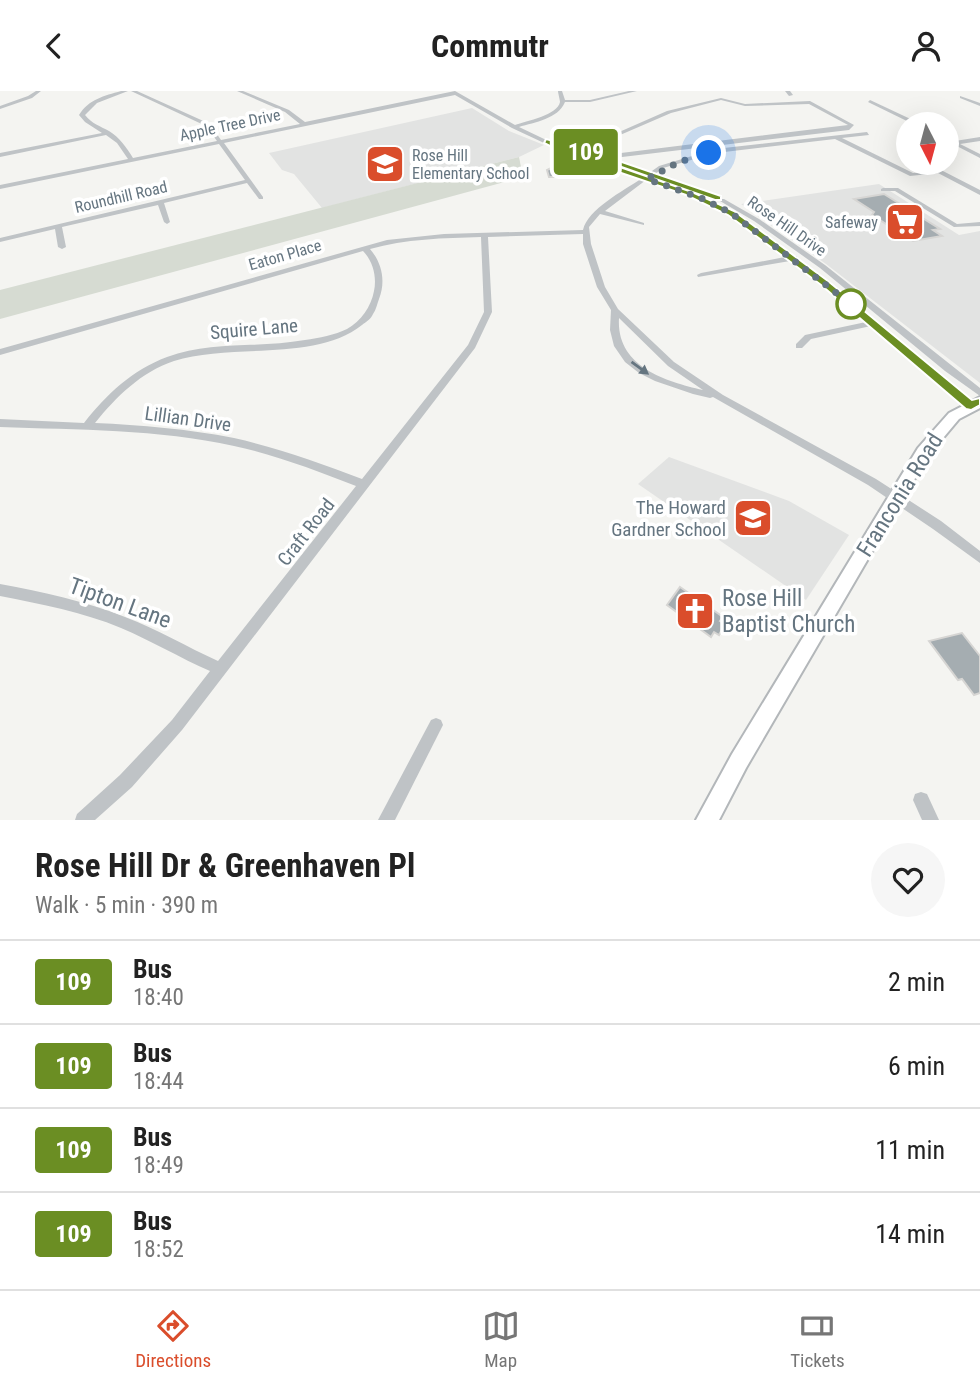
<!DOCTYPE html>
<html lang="en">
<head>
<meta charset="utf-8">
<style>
  body { margin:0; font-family:"Roboto Condensed",sans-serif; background:#f6f6f6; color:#222; height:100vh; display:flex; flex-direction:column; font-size:26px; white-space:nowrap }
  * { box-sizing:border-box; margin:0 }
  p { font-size:23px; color:#767676 }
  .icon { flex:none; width:38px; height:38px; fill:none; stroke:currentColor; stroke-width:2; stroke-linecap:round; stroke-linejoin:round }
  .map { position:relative; height:729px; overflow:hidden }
  .details { display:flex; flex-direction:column; background:#fff; flex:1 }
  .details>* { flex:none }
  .badge { padding:0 14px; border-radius:5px; font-size:24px; line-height:46px }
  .needle { width:46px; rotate:174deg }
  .controls { position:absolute; left:896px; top:21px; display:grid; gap:14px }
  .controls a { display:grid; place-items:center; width:63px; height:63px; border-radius:50%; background:#fff; box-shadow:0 7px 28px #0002; font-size:35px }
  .you { position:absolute; width:35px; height:35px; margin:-18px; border:5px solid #fff; border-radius:50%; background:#1a73e8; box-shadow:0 0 0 10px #1a73e833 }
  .map>.badge { position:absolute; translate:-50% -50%; box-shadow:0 0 0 4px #fff }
  .round { display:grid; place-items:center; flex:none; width:74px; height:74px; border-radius:37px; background:#f6f6f6 }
  .overview { display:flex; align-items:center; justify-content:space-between; height:119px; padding:0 35px }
  h1 { font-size:33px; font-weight:700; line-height:52px }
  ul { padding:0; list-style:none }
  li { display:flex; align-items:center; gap:21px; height:84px; padding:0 35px; border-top:2px solid #e0e0e0 }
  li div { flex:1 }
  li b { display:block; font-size:26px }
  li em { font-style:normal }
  li .badge { min-width:77px; font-weight:700; text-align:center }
  header { display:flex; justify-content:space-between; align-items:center; height:91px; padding:0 35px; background:#fff; font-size:32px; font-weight:700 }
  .menu { display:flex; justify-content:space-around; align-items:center; height:98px; border-top:2px solid #e0e0e0; background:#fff; font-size:19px; color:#767676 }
  .menu a { display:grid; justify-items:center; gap:4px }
  .menu .active { color:#da4d2b }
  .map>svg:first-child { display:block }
</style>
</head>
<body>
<header><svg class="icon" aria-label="back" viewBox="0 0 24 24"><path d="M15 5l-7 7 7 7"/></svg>Commutr<svg class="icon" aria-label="person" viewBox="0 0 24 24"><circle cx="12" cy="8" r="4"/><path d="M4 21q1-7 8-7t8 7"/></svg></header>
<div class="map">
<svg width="980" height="729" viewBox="0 0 980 729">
  <rect width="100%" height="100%" fill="#f4f4f1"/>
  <g fill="#e2e3e2">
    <path d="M472,17L509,40L544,54L519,66L322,117L294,83L282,79L269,62Z"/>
    <path d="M879,93L959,144L980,140V292L826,173L741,113Z"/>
    <path d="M669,366L789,410L849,444L806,509L638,393Z"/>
  </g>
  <path fill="#d6dbd2" d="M519,66L523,86L0,228V199Z"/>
  <g fill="#a5adb1" stroke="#d6d5d3" stroke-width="2">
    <path d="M565,70L569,71L589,79L584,82L586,85L549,86L547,79Z"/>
    <path d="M884,103L940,138L933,139L942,145L913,150L872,124L874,121L854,108Z"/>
    <path d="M680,496L723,526L720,530L725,533L719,544L714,541L711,546L667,514Z"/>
    <path d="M962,542L980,565V602L974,604L962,588L958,589L929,550Z"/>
  </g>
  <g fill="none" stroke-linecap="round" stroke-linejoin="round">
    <g stroke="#b3b7ba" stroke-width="4">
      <path id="major" d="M980,306V317L959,328L928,365L746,677L719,729H696L732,663L918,357L949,322Z"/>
    </g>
    <g fill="#bfc3c6" fill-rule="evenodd">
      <path d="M36,0H41L32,7L0,18V15L28,5Z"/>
      <path d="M121,0H128L97,12L85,24C92,33 100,35 109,40C119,46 127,57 133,67L217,50L206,35L131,0H137L210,33L221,49L300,33L285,21L237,0H243L289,19L305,31L455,0L515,34C526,30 558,24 560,11C560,9 558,2 558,0H562L565,9H590L629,0H637L590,11H565C558,28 535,31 519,36L563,57L645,85L659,75L715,58L867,41L869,44L842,47L913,82L941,79L980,99V104L978,103L938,82L910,85L835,48L716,62L663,77L650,87L691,101L733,121L793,165H797V168L877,230L878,233L974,313L976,315L974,317H968L871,235L811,248L802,257H796V253L805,244L866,231L790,170L698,186L697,184L701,182L785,166L729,123L687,103L646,89L605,120L644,132V134L600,123L589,136L591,153L605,196L618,218L674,271L723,304L876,388L941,430L980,460V472L933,438L868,394L713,306L710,307L693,303L655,290L639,282L625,271L614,255L610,239L611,219L597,196L583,153V143L488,146L492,221L475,257L182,639L132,696L95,729H75L77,723L120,684L172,629L210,580C180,567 152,550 121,537C83,521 41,513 0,505V493C43,501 85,510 125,526C157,538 187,556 218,570L356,395C317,380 276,364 234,355C158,338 78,339 0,336V328L84,332C107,303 132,279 167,266C211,250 260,257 305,249C319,247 335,244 347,238C361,230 371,216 374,200C377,186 373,170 363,160L0,264V258L387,149L444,143L583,139C588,118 623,100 641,88L559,59L512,37L455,4L224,52L263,106V108H259L247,92L164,112L170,131L167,133L164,131L158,114L62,136L66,156L62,158L58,156L55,138L0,151V147L245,89L219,53L0,98V94L128,68L117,52L106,44L0,66V62L102,42L85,31L79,24C89,8 104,5 121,0ZM481,146L484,221L468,254L362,388C320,372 278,357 234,347C188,338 141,334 95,332C116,306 141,281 174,270C229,252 316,271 362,234C366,231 371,228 373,223C376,219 377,213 379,208C386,190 382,172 370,158C405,148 444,147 481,146ZM619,227L668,275L703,299C664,290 616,275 619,227Z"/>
      <path d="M785,0H790L793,4L789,5Z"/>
      <path d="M960,5L980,12V15L960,7Z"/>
      <path d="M721,7L745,13L810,10L854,34L849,39L622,66L609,70L606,68L621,62L848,34L809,13L745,15L721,9L671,22L590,57L585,56L667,20Z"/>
      <path d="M870,9L919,32L920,33H913L868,11Z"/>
      <path d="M947,46L955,50L980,46V50L960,53L980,63V67L947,50Z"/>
      <path d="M883,97H898L957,133L980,131V135L954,136L895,100H881V98Z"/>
      <path d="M720,108H724L759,128L825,174L980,297V305L945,280L820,177L754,130L720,110Z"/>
      <path d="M436,627L441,629L443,634L395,729H378L431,629Z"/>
      <path d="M921,701L927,703L939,729H922L913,709L915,703Z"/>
    </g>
    <use href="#major" fill="#fff" fill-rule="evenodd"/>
  </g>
  <defs><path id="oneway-solid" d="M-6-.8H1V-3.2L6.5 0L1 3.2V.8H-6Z" transform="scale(1.75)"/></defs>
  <use fill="#657580" href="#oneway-solid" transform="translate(640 277) rotate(36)"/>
  <path fill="#6b8e23" stroke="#fff" stroke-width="2" d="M546,48L584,58L721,105V109H715L579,61L568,58L692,101L734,120L828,190L972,309L980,307V314L971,319L966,318L821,194L728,124L686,104L568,64L544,52Z"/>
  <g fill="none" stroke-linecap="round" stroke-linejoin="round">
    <path stroke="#657580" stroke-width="7" stroke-dasharray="0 12.6" d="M709,62L679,71L647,88L701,107L731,122L851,213"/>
  </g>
  <defs>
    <g id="school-square" transform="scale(2.0125)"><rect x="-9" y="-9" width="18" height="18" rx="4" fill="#da4d2b" stroke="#fff"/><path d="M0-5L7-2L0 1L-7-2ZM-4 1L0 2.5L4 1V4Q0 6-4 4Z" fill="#fff"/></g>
    <g id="supermarket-square" transform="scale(2.0125)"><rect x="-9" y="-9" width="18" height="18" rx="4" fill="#da4d2b" stroke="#fff"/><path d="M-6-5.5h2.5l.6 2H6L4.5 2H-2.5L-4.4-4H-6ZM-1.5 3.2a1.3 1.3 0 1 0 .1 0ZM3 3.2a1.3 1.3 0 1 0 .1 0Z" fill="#fff"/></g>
    <g id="church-square" transform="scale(2.0125)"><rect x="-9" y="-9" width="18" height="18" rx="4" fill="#da4d2b" stroke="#fff"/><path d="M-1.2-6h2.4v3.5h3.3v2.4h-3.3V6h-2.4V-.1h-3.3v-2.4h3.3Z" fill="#fff"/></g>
  </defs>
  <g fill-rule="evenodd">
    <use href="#school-square" x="385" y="73"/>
    <use href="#supermarket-square" x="905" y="131"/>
    <use href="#school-square" x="753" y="427"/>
    <use href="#church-square" x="695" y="520"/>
  </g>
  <circle fill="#fff" stroke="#6b8e23" stroke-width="3.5" cx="851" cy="213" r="14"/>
  <g text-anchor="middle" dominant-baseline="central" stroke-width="7" stroke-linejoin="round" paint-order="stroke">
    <g font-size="16" fill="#657580" stroke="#fff">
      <text transform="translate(230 34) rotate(-12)">Apple Tree Drive</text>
      <text transform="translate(121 106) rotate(-13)">Roundhill Road</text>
      <text transform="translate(787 135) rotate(35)">Rose Hill Drive</text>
      <text transform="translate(285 164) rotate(-16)">Eaton Place</text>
    </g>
    <g font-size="16" fill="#657580" stroke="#fff" text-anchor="start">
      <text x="412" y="64">Rose Hill<tspan x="412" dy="18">Elementary School</tspan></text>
      <text x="878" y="131" text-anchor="end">Safeway</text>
    </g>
    <g font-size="19" fill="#657580" stroke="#fff">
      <text transform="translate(254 238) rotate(-5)">Squire Lane</text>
      <text transform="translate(188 328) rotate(8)">Lillian Drive</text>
      <text transform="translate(306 441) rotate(-52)">Craft Road</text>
    </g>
    <g font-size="19" fill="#657580" stroke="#fff" text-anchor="end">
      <text x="726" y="416">The Howard<tspan x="726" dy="22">Gardner School</tspan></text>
    </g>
    <g font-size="23" fill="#657580" stroke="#fff">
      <text transform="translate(900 404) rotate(-58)">Franconia Road</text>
      <text transform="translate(120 512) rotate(20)">Tipton Lane</text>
    </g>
    <g font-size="23" fill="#657580" stroke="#fff" text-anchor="start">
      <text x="722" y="507">Rose Hill<tspan x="722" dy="26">Baptist Church</tspan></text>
    </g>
  </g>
</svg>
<div class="controls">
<a><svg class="needle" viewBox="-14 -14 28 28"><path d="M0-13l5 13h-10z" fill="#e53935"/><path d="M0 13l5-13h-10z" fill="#767676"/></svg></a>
</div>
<div class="you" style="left:709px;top:62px"></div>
<b class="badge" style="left:586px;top:61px;background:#6b8e23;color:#fff">109</b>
</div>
<section class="details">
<div class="overview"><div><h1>Rose Hill Dr &amp; Greenhaven Pl</h1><p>Walk · 5 min · 390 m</p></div><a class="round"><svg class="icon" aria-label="heart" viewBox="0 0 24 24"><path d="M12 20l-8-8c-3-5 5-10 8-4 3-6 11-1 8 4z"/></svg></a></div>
<ul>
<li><span class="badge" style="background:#6b8e23;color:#fff">109</span><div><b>Bus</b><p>18:40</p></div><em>2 min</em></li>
<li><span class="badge" style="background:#6b8e23;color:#fff">109</span><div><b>Bus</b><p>18:44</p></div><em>6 min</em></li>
<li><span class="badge" style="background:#6b8e23;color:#fff">109</span><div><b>Bus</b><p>18:49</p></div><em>11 min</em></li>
<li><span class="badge" style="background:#6b8e23;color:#fff">109</span><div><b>Bus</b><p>18:52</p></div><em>14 min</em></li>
</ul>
</section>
<nav class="menu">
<a class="active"><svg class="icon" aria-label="directions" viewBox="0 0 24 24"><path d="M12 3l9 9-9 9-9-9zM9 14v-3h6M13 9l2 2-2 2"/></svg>Directions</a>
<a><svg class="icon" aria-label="map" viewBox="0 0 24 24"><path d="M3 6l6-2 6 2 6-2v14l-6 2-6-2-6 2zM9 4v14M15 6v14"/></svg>Map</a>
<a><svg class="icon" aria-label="tickets" viewBox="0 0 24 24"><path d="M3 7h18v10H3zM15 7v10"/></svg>Tickets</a>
</nav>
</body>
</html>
